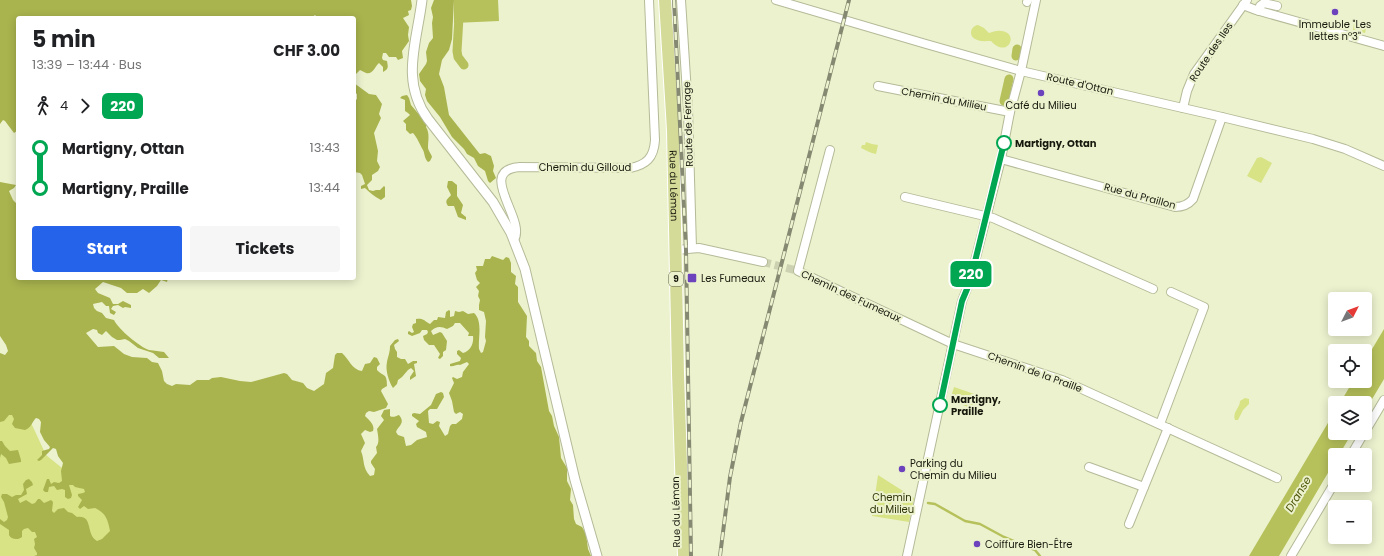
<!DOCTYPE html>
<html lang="en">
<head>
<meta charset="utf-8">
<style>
  body { margin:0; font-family:Poppins,sans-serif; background:#f6f6f6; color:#202124; height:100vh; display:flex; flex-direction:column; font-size:15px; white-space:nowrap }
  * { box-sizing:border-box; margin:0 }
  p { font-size:13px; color:#757577 }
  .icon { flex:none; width:22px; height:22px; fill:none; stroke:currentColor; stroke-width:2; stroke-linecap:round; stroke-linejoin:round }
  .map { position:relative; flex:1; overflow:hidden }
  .sheet { position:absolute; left:16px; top:16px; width:340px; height:264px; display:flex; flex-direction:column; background:#fff; border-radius:4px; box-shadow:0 2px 10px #0003 }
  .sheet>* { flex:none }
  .badge { padding:0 8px; border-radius:6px; font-size:14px; line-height:26px }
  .needle { width:26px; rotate:48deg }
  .buttons { position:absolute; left:1328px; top:292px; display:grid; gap:8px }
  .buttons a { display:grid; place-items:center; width:44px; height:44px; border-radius:4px; background:#fff; box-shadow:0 2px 10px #0003; font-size:20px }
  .map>.badge { position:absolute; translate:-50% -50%; box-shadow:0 0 0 2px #fff }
  .legs { display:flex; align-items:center; gap:6px; height:44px; padding:0 16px; font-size:13px }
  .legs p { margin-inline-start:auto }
  .overview { display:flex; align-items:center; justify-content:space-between; height:68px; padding:0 16px }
  h1 { font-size:22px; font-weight:700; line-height:30px }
  .button { display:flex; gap:8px; margin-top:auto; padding:8px 16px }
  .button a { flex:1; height:46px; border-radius:4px; background:#2563eb; color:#fff; font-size:16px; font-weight:700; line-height:46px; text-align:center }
  .button a+a { background:#f6f6f6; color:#202124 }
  ul { padding:0 16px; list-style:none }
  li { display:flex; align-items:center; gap:14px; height:40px; font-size:15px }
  li i { display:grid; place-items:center; width:6px; height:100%; margin:0 5px; background:currentColor }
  li i::after { content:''; width:10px; height:10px; margin:-5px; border:3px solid; border-radius:50%; background:#fff }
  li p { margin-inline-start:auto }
  li:first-child i { background:linear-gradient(#0000 50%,currentColor 0) }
  li:last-child i { background:linear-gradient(currentColor 50%,#0000 0) }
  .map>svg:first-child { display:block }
</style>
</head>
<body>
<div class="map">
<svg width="1384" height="556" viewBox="0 0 1384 556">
  <rect width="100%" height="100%" fill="#ecf2ce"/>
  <g fill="#d8e386">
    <path d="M1368,21L1365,33L1353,30L1354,23Z"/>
    <path d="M978,25L984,28L989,33C993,32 997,30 1001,31C1020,32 1008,60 991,41C985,41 980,42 975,39C968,35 971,26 978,25Z"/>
    <path d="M866,142L872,144L878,145L876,154C870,153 866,150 861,148L862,145H865Z"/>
    <path d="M1261,157L1272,163L1261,183L1247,176L1257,158Z"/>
    <path d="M0,356L46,455L171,556H0Z"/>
    <path d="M954,387L980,396L973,409L950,400Z"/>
    <path d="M1245,398L1249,399V404L1243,410L1238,420H1235C1232,412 1240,408 1240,401Z"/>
    <path d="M878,475L914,498L909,522L872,516Z"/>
  </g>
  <g fill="#a9b44e">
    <path d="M0,0H411L412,6L411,10L408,11L409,15L403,18L409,27L408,35L409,41L402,51L403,58L398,60L396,57H389L386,53H383L382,58L383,60L387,61C388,67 389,69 383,72V67L379,63C375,66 373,75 366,73C364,72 362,71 360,70L354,76V18H318L315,15L311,18H18V132L17,131L14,133L5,121L3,120L0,124Z"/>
    <path d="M434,0H454L452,39L449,50L442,60L439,74L444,87L449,115L479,153L480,154L485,153L491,156L494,166L493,171L496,178L490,183L488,181L485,171L478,166L474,158L467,154L464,149L452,137L440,117L427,101L425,95L426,89L420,81L419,74L426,64L427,61L426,52L429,43L433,38L432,23L433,17L431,8Z"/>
    <path d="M354,83L369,94L376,95L382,104L379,114L381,118L374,133L378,151L377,161L380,167L378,171L372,175V180L367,185L369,190L373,191L376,190H380L384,186L385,187V197L381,200C375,197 370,193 365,188L361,189V186L365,184L362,175L360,173L354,172V102L357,99V94L354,92Z"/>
    <path d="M407,95L409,98L411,105L427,124L426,127C430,134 428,140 428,147C428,151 431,153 432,157L430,161L428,162C424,158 425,154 423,150C420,145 417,137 413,133L410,134L406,130V124L403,121L410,115L408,113L405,111V100L400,98L402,96Z"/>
    <path d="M448,181H452L457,185V196L463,205L461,213L466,217V220L458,217L454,206H448C444,200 448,199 451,195L447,187Z"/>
    <path d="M0,182L16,185L14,188L9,191L13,200L18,205V278H168L167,282L161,280L157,286L149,293L143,289L137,293H127L121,288L103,282L95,289L98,293L110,298L113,304H118L123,301L131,305V308L125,307L123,308L118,305L113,306L111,309L116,312L114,315L110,313L109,306H106L102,302L93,304L94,308L97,311L102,313L106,318L114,320C118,329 140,347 149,350C155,351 159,351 164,352L169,358H159L153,353L138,348L129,341L125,339L120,340H117L112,337L106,331L102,335L98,333L97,330L93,329L86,333L98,347L114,346L124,354L132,357L147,358L152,362L158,363L162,371L164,381L167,384L172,386L176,384L190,385L197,380H209L212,378L221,377L240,381L251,382L284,373L287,374L292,380L303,383L307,388L314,391L324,384L326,373L333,368L335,355L337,353H342C349,359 352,370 362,371L365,364L370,363L374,357L377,358L380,364L377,367V370C384,377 387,373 387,386L382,389L381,391L388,404L386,408L374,412L369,411L366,413L365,416C370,421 375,425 373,431L370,432L365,430L361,434L365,443L361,451C365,461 362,467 370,476L374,475L375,469L371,463V461L377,453L376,447C380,443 378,435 377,429L384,420L381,416L384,410L390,409V416C393,418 396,416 399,415C406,423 398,426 396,432L398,435L404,437L406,446L411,445L417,440L427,437L426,432L417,427L416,424L419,421L412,416V414L414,413L420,414L431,405L436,394L441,392L443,393L444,397L437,409H430L428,411L429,423L433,424L437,421L440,422L439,426L445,436L448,434L450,426L452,424H456L462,419L463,414L460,412L456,414L454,412L452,401L449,393L454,383L452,378L453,377L457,379L462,377L463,372L469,364L467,362L460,365C456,364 454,367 450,366V364L460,361L461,358L457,354V351L459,350L463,353C470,351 474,344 473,336H468L469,333L460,323H455L453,326L447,329C441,326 436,326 431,331L433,335L440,332L442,333L447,341L446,350L443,352V356L440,359L438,358L440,354L434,345H429L424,340L423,336L427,334L428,332L427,330H422L420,333L412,336L408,334V332L409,331L412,333L414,332L412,327L413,324L416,323V319C424,318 424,321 430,324L434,320H437L438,317L445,318L446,312L449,310L450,311V317L454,316L455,311L459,312L463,311L468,314L474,313C483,321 478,338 479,349L481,353L483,352L486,341L485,337L486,321L484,312L479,310V305L480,300L478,296L479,291L476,287L480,283L477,280L475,273L477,270L476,266H483L485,259H490L492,256L503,260L506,257L509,258L511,263V272L516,276L515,284L518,287V302L527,316L526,337L529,341V346L536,353L537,361L541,367L549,411L552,416L554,426L559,437L561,458L567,468V481L571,489L570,500L573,505L574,519L576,524L582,527L586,534L588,549L591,556H34L37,555V553L34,548L35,544L34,539L37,537L35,532H32L28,528L24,529L22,531V537C19,540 11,540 9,535C9,533 9,531 9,530L0,524V519L4,522L7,520L8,517L4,502L1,497L2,494H7L12,497L16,495H21L24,490L23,484L26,480L29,479L32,482L33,485L26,489L27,494L18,499L20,503L26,500L32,504L35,503L38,499H40L44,503L51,500L53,502L52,511L54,513L58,509L64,508L68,512L72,513L77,517C94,515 85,534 97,541L102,539L110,531C108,520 106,513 95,508L88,509L84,506L80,509L78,507L82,500L78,496V494L83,493L85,492L84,489L75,487L73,485H69L72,495L71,498L68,499L65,497V490L62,489L57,490L54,486L49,487L48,492H45L43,490L47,479H49L51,484L54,482L59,483L62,481L61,471L63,463L58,456L56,449L53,448L41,460L39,461L37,460L42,455V451L49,449L50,447L44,440L40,432L41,422L39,419L36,418C32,422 31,428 25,430L15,428L12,424L14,419L12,415H9L4,421L0,422V353L5,355L8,351L6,345L0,336Z"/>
    <path d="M398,339L399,341L394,345L395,349L397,352V357L401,359H405L408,364L413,361H417V363L414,364L416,376L410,380V377L414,371L411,368L408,370L402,377L398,380L397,384L393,388C389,382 385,370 387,362C388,356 390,353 390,346L395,340Z"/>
    <path d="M0,441H2L5,446L10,451L18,450L21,460V462L9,464L6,458L1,454L0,458Z"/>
  </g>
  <g fill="#b6c15b">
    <path d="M454,0H498L499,21L454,23Z"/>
    <path d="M1384,329V379L1365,411V403H1340L1353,381H1365V361Z"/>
    <path d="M1335,411V433H1352L1339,455H1335V461L1279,556H1249Z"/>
  </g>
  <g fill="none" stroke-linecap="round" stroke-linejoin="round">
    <path stroke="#b6c15b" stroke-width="2.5" d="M928,503L935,504L965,521L980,524L1004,537L1035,550L1040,556"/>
    <g stroke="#b6c15b" stroke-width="9">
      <path d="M460,0L457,51L458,57L464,65"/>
      <path d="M1016,56L1017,49"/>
      <path d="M1004,101L1009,79"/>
    </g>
    <path stroke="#ccd1b1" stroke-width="8" stroke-dasharray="8 4" stroke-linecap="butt" d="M763,262L798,271"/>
    <g stroke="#b5ba98" stroke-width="10">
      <g id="minor">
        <path d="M681,0L688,109L692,248"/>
        <path d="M776,0L926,44L1021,71L1222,117L1313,139L1345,149L1384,166"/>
        <path d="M1027,2L1028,0"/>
        <path d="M1243,5L1256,10L1384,46"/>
        <path d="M1259,11L1260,6L1264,3L1277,6"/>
        <path d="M878,86L1010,112"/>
        <path d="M1183,108L1187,91L1194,74L1247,0"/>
        <path d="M830,150L798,271L953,344L1062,380L1277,478"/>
        <path d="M1001,159L1175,207C1183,207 1188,205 1193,199L1222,117"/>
        <path d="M905,197L993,218L1153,289"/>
        <path d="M514,240C527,220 475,170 520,167L630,168C646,165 654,158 655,140L649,0"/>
        <path d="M676,250L699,248L763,262"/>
        <path d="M1160,424L1204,307L1171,292"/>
        <path d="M1365,432L1384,400"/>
        <path d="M1351,455L1364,433"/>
        <path d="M1089,467L1144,487"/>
        <path d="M1129,524L1168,428"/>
        <path d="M907,556L962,301L970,281L1001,159L1010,112L1021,71L1036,0"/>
        <path d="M1291,556L1335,482"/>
      </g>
    </g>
    <g stroke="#b5ba98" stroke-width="11">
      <path id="tertiary" d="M422,0C417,42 400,81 428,119L493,202L511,233L525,269L575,480L597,556"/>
    </g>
    <g stroke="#fff" stroke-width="14">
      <g id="primary">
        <path id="s1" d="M665,0L673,130L678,373L684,556"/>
      </g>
    </g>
    <use href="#minor" stroke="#fff" stroke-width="8"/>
    <use href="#tertiary" stroke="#fff" stroke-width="9"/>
    <use href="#primary" stroke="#d4db98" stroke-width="12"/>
    <g stroke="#868971" stroke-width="4">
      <g id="rail">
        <path d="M674,0L686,250L691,556"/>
        <path d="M720,556L730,477L741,422L849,0"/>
      </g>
    </g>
    <use href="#rail" stroke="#ecf2ce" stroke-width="2.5" stroke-dasharray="8" stroke-linecap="butt"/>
  </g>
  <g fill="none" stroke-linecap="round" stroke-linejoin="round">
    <g stroke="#fff" stroke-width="9">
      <path id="line-1" d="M940,405L962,301L970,282L1004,143"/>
    </g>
    <use href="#line-1" stroke="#00a651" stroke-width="6"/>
  </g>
  <g fill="#6c43bc" stroke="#ecf2ce" stroke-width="1.5">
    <circle cx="1335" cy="12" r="4"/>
    <circle cx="1041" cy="93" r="4"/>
    <rect x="687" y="273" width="10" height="10" rx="2"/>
    <circle cx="902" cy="469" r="4"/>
    <circle cx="977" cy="544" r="4"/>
  </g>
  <g fill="#fff" stroke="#00a651" stroke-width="2">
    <circle cx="1004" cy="143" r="7"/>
    <circle cx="940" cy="405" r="7"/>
  </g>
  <g text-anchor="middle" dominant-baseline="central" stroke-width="4" stroke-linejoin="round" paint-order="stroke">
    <rect fill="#ecf2ce" stroke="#585a47" stroke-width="1" x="669" y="272" width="14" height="14" rx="3"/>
    <g font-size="9" font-weight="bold" fill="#18190d">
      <text x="676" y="279">9</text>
    </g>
    <g font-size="10" fill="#18190d" stroke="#ecf2ce" text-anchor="start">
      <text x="1335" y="24" text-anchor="middle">Immeuble "Les<tspan x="1335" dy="12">Ilettes n°3"</tspan></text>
      <text x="1041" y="105" text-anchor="middle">Café du Milieu</text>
      <text x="701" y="278">Les Fumeaux</text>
      <text x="910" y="463">Parking du<tspan x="910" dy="12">Chemin du Milieu</tspan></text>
      <text x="985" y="544">Coiffure Bien-Être</text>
    </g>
    <g font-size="10" fill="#18190d" stroke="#ecf2ce">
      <text transform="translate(1211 52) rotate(-56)">Route des Iles</text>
      <text transform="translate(1080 84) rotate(13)">Route d'Ottan</text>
      <text transform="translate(944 99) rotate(11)">Chemin du Milieu</text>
      <text transform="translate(688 124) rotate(-92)">Route de Ferrage</text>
      <text x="585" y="167">Chemin du Gilloud</text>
      <text stroke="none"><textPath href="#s1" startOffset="186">Rue du Léman</textPath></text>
      <text transform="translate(1140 196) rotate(15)">Rue du Praillon</text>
      <text transform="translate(851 296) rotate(25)">Chemin des Fumeaux</text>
      <text transform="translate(1035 372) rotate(20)">Chemin de la Praille</text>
      <text transform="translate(676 512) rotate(-91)">Rue du Léman</text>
    </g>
    <g font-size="10" font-weight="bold" fill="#18190d" stroke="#ecf2ce" text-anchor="start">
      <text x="1015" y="143">Martigny, Ottan</text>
      <text x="951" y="399">Martigny,<tspan x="951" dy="12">Praille</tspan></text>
    </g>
    <g font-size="10" fill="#2e3206" stroke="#ecf2ce">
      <text x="892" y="497">Chemin<tspan x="892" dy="12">du Milieu</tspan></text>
    </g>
    <g font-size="11" font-style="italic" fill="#52580a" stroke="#ecf2ce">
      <text transform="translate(1298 494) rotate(-59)">Dranse</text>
    </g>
  </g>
</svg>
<div class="buttons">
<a><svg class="needle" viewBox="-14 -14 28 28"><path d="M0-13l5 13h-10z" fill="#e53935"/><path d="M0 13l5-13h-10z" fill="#757577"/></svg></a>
<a><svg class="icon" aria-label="locate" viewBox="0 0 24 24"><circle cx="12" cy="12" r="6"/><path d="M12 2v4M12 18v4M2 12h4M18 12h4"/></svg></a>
<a><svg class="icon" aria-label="layers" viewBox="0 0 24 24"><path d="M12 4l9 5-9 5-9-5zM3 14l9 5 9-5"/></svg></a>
<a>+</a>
<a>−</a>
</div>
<b class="badge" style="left:971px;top:274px;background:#00a651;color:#fff">220</b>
<section class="sheet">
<div class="overview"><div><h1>5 min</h1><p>13:39 – 13:44 · Bus</p></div><b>CHF 3.00</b></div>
<div class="legs"><svg class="icon" aria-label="walk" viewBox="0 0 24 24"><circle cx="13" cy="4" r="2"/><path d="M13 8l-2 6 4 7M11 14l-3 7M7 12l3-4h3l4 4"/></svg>4<svg class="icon" aria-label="forward" viewBox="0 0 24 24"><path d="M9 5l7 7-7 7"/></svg><b class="badge" style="background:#00a651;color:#fff">220</b></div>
<ul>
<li><i style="color:#00a651"></i><b>Martigny, Ottan</b><p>13:43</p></li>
<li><i style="color:#00a651"></i><b>Martigny, Praille</b><p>13:44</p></li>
</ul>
<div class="button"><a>Start</a><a>Tickets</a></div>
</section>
</div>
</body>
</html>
